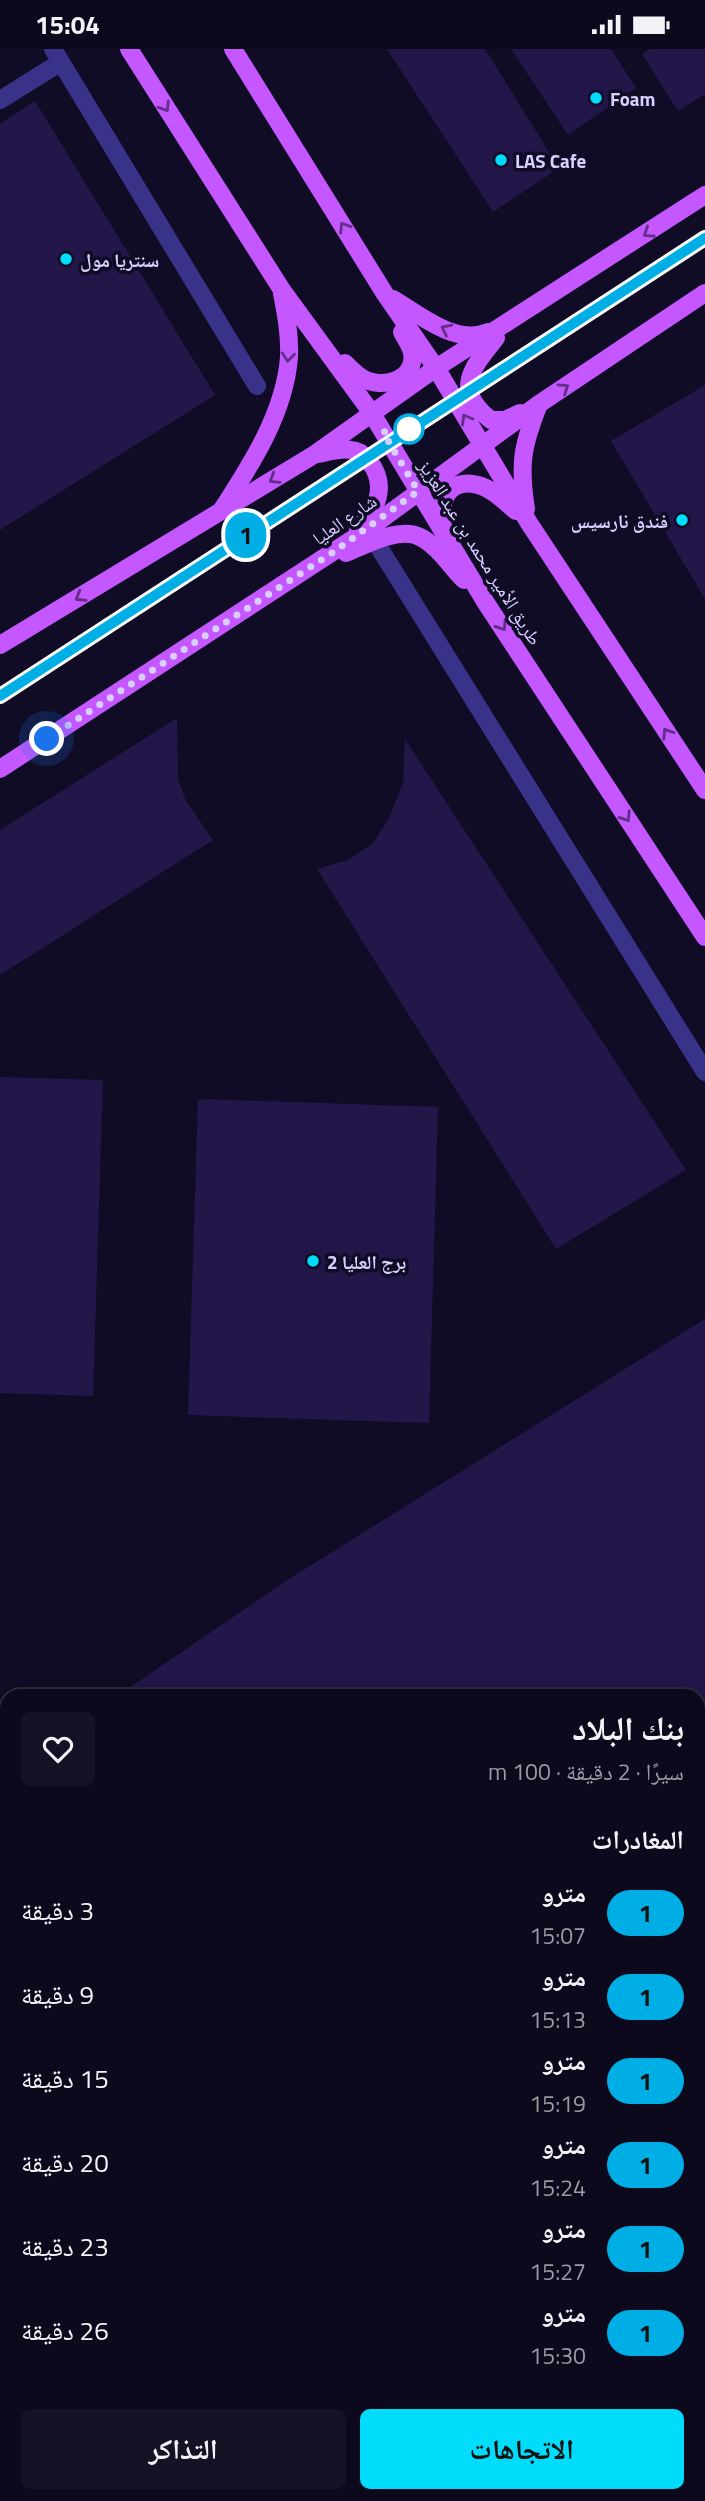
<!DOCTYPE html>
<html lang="ar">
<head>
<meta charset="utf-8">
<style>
  body { margin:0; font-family:"Titillium Web","Noto Naskh Arabic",sans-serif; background:#161225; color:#f1f3f6; direction:rtl; height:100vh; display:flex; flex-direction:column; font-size:26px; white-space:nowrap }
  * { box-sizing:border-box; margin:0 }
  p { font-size:23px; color:#9a9aa3 }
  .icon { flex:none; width:38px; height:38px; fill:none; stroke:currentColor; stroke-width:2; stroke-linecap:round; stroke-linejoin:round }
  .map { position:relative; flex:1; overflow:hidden; direction:ltr }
  .details { position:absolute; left:0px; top:1640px; width:705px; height:814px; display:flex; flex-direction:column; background:#0d091c; border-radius:21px 21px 0 0; box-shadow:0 4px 18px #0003,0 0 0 2px #2d2a3b; direction:rtl }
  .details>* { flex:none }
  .badge { padding:0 14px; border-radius:23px; font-size:24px; line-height:46px }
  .you { position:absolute; width:35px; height:35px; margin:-18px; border:5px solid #fff; border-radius:50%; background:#1a73e8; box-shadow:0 0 0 10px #1a73e833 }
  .map>.badge { position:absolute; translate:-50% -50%; box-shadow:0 0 0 4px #fff }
  h2 { padding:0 21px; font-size:26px; line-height:63px }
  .round { display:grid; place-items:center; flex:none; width:74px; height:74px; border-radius:10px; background:#161225 }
  .head { display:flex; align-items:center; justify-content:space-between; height:119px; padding:0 21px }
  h1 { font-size:33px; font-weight:800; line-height:52px }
  .action { display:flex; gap:14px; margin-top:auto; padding:14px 21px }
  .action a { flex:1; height:80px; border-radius:10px; background:#00dcfb; color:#111; font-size:28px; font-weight:800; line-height:80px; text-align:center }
  .action a+a { background:#161225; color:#f1f3f6 }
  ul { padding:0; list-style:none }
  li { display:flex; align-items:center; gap:21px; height:84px; padding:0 21px }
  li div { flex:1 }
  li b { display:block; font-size:26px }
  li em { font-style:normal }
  li .badge { min-width:77px; font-weight:700; text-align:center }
  .status { display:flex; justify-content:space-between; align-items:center; height:49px; padding:0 35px; background:#0d091c; direction:ltr }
  .status svg { height:19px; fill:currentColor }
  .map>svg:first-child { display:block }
</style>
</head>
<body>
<div class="status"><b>15:04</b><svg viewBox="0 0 49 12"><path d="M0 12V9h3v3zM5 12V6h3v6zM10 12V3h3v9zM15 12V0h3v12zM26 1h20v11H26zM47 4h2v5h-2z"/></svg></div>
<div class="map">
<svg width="705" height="2452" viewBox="0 0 705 2452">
  <rect width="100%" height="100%" fill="#110c25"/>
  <g fill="#221748">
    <path d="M387,0H485L559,119L493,163Z"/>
    <path d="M511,0H611L636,39L568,86Z"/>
    <path d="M650,0H705V45L678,62L642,5Z"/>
    <path d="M35,52L215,346L0,481V75Z"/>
    <path d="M705,336V550L611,392Z"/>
    <path d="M177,669L178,730L186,752L213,791L0,926V781Z"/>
    <path d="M405,690L686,1121L556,1200L317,820L348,811L373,794L389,769L403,734Z"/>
    <path d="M0,1028L103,1031L93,1347L0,1344Z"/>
    <path d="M198,1050L438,1058L429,1374L188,1366Z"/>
    <path d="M705,1270V2197L698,2201V1647H117L289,1530Z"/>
    <path d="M7,1722V1743L0,1731V1726Z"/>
  </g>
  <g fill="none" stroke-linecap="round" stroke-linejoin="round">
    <g stroke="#383388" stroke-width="18">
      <path d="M53,0L257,337"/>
      <path d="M0,51L61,13"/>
      <path d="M375,492L705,1023"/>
      <path d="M0,1826L7,1837"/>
      <path d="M0,2438L9,2452"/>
      <path d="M391,2446L395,2452"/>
    </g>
    <g stroke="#c457ff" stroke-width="18">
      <path d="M129,0L282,241L371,363L486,554L705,888"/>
      <path d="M233,0L385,245L436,319L529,474L705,741"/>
      <path d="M393,250C420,266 456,297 488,283"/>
      <path d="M496,289C472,319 452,341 491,371H505L520,364"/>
      <path d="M345,314C350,319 356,325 362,329C382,341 417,331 412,303C410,296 405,289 402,283"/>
      <path d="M318,405C328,403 341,399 351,401C358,401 365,407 369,412C388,436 377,461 358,480"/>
      <path d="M223,459C252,414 285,363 289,308C290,286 286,265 282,244"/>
      <path d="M526,460C519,416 522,397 539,355"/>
      <path d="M443,477C438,453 448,428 478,436C493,440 505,453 516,462"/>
      <path d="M346,504C365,496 400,477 420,488C437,496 451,518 464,531"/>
      <path d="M0,596L312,407L436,319L705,146"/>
      <path d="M0,720L368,480L539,355L705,244"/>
      <path d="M698,2313L705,2309"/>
      <path d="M480,2452L489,2446"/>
    </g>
    <g stroke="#ff4b9d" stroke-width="21">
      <path d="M698,2410L705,2405"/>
      <path d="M630,2452L639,2446"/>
    </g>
  </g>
  <defs><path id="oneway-chevron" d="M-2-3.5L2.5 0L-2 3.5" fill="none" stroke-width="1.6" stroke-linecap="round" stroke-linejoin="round" transform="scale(1.75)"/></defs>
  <g stroke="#622e87">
    <use href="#oneway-chevron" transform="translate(165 58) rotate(58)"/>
    <use href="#oneway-chevron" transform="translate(344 178) rotate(-122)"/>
    <use href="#oneway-chevron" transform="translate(648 184) rotate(147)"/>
    <use href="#oneway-chevron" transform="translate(446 280) rotate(-154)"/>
    <use href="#oneway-chevron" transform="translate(288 308) rotate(96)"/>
    <use href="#oneway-chevron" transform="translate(564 339) rotate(-34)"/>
    <use href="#oneway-chevron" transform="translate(466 370) rotate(-120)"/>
    <use href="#oneway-chevron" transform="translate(274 430) rotate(148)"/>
    <use href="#oneway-chevron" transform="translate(80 548) rotate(149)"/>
    <use href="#oneway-chevron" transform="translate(502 577) rotate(57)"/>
    <use href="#oneway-chevron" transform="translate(667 684) rotate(-123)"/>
    <use href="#oneway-chevron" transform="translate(626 768) rotate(57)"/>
  </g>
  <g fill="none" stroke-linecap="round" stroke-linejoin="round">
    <g stroke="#fff" stroke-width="16">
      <path id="line" d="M0,647L705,189"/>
    </g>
    <use href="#line" stroke="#00aee6" stroke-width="10"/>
    <path stroke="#d7d0ff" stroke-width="7" stroke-dasharray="0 12.6" d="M47,690L335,502L418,442L383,383L409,380"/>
  </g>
  <g fill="#00dcfb" stroke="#110c25" stroke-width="2.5">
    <circle cx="596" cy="49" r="7"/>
    <circle cx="501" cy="111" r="7"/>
    <circle cx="66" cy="210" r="7"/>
    <circle cx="682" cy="471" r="7"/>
    <circle cx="313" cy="1212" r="7"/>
  </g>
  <circle fill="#fff" stroke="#00aee6" stroke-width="3.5" cx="409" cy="380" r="14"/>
  <g text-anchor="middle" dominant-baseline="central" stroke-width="7" stroke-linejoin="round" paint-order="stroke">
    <g font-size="19" font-weight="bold" fill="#d7d0ff" stroke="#110c25" text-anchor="start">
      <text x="610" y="49">Foam</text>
      <text x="515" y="111">LAS Cafe</text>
      <text x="80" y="210">سنتريا مول</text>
      <text x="668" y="471" text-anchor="end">فندق نارسيس</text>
      <text x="327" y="1212">برج العليا 2</text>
    </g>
    <g font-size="19" fill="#d7d0ff" stroke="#110c25">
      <text transform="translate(344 470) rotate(-35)">شارع العليا</text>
      <text transform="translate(481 503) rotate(58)">طريق الأمير محمد بن عبد العزيز</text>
    </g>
  </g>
</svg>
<div class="you" style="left:47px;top:690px"></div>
<b class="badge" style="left:246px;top:486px;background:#00aee6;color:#111">1</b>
<section class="details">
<div class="head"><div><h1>بنك البلاد</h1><p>سيرًا · 2 دقيقة · 100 m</p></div><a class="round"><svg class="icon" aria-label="heart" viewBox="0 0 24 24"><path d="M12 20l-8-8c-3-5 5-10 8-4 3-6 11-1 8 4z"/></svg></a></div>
<h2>المغادرات</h2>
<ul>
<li><span class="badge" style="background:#00aee6;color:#111">1</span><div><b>مترو</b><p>15:07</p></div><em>3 دقيقة</em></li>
<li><span class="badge" style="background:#00aee6;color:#111">1</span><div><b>مترو</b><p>15:13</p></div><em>9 دقيقة</em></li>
<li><span class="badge" style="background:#00aee6;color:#111">1</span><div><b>مترو</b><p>15:19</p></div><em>15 دقيقة</em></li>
<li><span class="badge" style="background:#00aee6;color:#111">1</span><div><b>مترو</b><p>15:24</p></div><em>20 دقيقة</em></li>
<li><span class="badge" style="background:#00aee6;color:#111">1</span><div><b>مترو</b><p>15:27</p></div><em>23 دقيقة</em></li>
<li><span class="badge" style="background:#00aee6;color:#111">1</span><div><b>مترو</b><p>15:30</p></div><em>26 دقيقة</em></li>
</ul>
<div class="action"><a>الاتجاهات</a><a>التذاكر</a></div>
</section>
</div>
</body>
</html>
